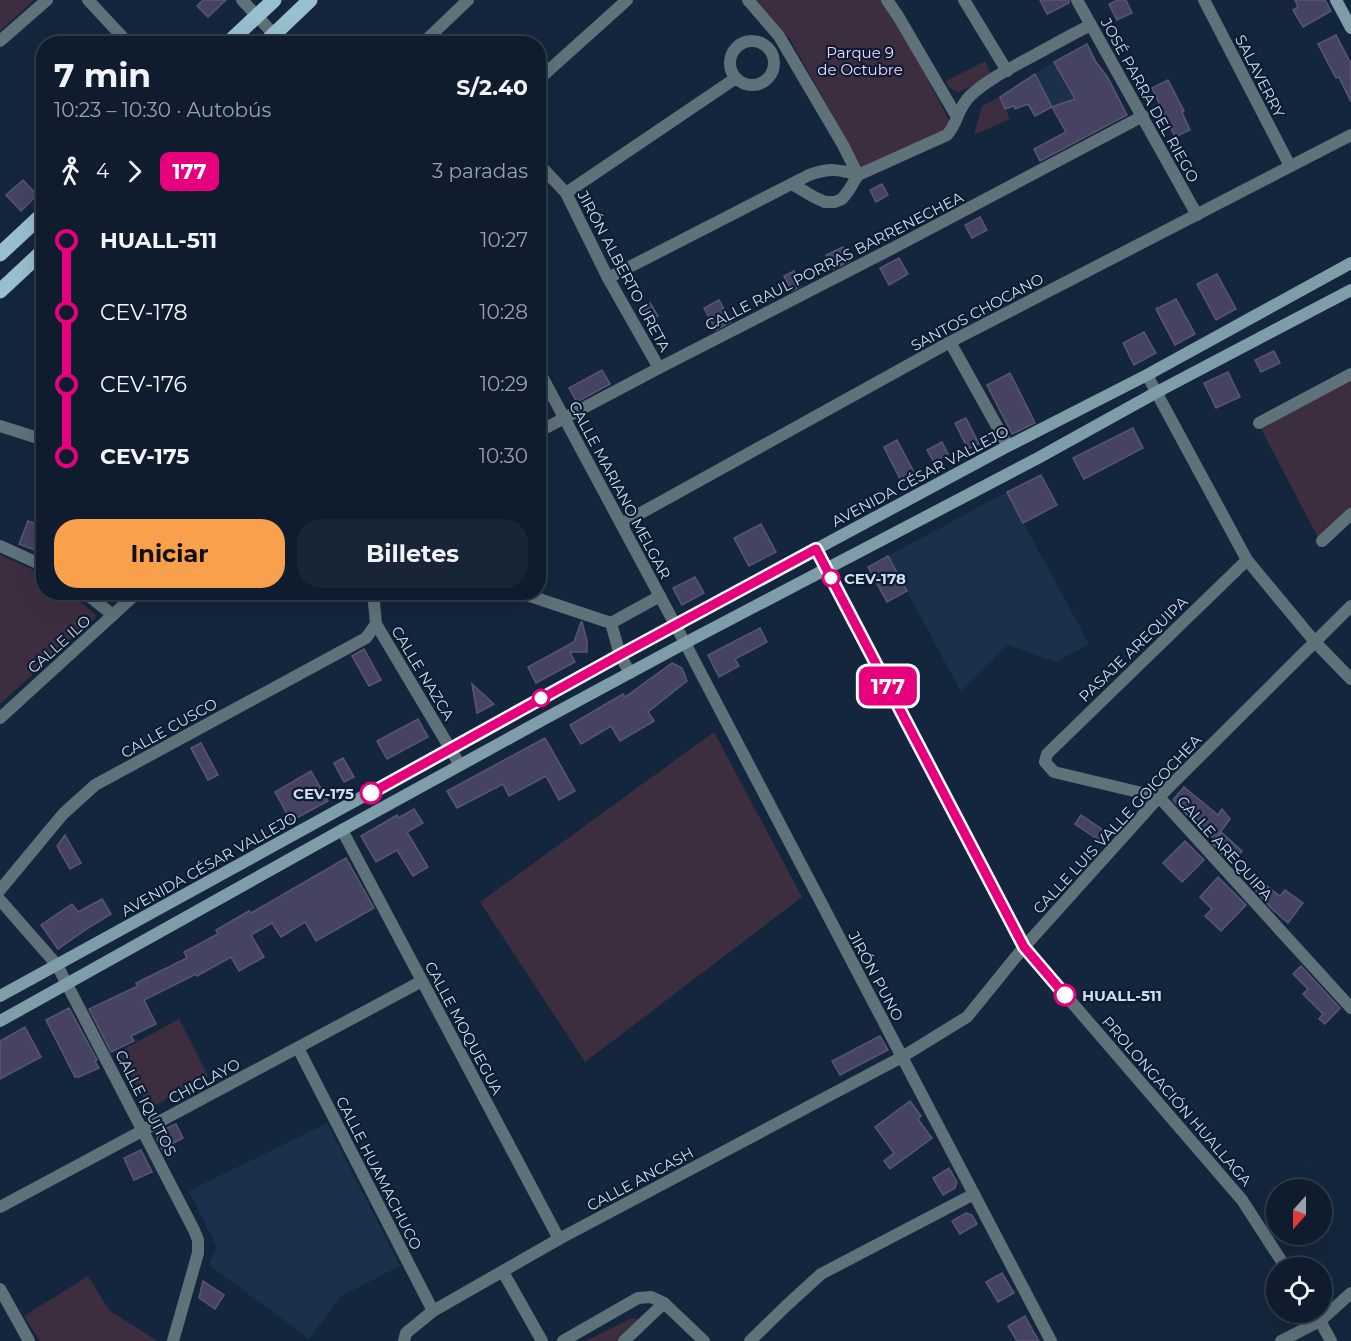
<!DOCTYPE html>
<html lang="es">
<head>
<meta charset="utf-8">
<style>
  body { margin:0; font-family:Montserrat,sans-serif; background:#182536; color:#f1f3f6; height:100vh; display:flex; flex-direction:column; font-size:22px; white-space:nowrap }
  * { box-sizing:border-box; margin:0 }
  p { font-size:20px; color:#9ba1aa }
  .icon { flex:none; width:33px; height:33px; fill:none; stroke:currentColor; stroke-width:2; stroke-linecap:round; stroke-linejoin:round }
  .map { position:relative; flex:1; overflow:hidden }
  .panel { position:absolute; left:36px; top:36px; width:510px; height:564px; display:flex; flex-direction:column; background:#0f1c2e; border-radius:24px; box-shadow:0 6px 24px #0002,0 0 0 2px #2f3a4a }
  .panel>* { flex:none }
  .badge { padding:0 12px; border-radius:9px; font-size:21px; line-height:39px }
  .needle { width:39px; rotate:201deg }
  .fabs { position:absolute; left:1266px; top:1179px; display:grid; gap:12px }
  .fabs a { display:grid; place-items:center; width:66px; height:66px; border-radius:50%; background:#0f1c2e; box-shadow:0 6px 24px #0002,0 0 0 2px #2f3a4a; font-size:30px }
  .map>.badge { position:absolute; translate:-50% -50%; box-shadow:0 0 0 3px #fff }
  .legs { display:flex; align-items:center; gap:9px; height:66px; padding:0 18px; font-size:20px }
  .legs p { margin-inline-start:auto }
  .head { display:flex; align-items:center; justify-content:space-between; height:102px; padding:0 18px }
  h1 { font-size:33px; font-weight:700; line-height:45px }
  .primary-button { display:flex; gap:12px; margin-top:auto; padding:12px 18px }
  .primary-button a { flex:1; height:69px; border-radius:24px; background:#f9a04c; color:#111; font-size:24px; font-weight:700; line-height:69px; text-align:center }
  .primary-button a+a { background:#182536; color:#f1f3f6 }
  ul { padding:0 18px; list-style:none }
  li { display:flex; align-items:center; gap:21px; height:72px; font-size:22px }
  li i { display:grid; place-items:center; width:9px; height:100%; margin:0 8px; background:currentColor }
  li i::after { content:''; width:15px; height:15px; margin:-8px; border:4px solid; border-radius:50%; background:#0f1c2e }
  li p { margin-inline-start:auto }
  li:first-child i { background:linear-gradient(#0000 50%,currentColor 0) }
  li:last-child i { background:linear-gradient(currentColor 50%,#0000 0) }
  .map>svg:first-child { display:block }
</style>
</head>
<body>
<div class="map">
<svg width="1351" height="1341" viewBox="0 0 1351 1341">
  <rect width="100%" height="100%" fill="#14263d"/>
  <g fill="#1a304b">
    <path d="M1054,62L1075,99L1052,107L1035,74Z"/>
    <path d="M1007,492L1089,644L1056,662L1007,645L961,692L888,556Z"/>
    <path d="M327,1123L400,1266L341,1296L309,1339L209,1265L217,1247L189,1191Z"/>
  </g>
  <g fill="#3d2e3f">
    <path d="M0,0H34L0,31Z"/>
    <path d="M756,0H882L905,36L951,124L943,131L862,168L790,39Z"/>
    <path d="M985,61L991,75L988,79L958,92L949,88L946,81Z"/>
    <path d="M1000,97L1010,119L974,135L982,106Z"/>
    <path d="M1351,379V515L1321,543L1260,427Z"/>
    <path d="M0,555L43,574L44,592L70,593L97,616L0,704Z"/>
    <path d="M714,732L802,897L585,1062L480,902Z"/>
    <path d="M179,1019L208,1076L150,1108L117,1053Z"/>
    <path d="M88,1276L109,1310L157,1341H40L24,1316Z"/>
    <path d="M631,1318L642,1320L622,1341H586Z"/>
  </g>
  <g fill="#454262" stroke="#595674" stroke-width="1.5">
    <path d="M203,0H226L208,17L197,6Z"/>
    <path d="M1040,0H1069V3L1047,14Z"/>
    <path d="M1118,0H1126L1132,13L1117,20L1109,4Z"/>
    <path d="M1295,0H1325L1331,11L1303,27L1293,10L1298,7Z"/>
    <path d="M1336,35L1351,64V102L1339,77L1336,78L1318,44Z"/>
    <path d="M1087,44L1096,62L1108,78L1127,115L1040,161L1034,149L1066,132L1052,107L1075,99L1054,62Z"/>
    <path d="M1035,74L1052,107L1035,116L1028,104L1015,109L1014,106L1005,109L1000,97Z"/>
    <path d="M1168,80L1184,111L1182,112L1190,130L1175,137L1152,88Z"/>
    <path d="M23,180L37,195L21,211L6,195Z"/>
    <path d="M882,184L888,195L876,202L870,190Z"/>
    <path d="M980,217L987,230L972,238L965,225Z"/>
    <path d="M843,247L850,261L834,269L826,255Z"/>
    <path d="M899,258L908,274L889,285L880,268Z"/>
    <path d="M794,271L801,286L792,291L784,276Z"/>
    <path d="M1217,274L1236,309L1216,320L1197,284Z"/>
    <path d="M1176,299L1195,334L1175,345L1156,309Z"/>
    <path d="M719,300L731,322L716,330L704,308Z"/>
    <path d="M650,303L658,316L649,322L640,308Z"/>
    <path d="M1144,332L1156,353L1134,365L1123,343Z"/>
    <path d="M1274,351L1280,363L1261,372L1255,360Z"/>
    <path d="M602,370L610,384L577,402L569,388Z"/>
    <path d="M1228,372L1240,397L1216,408L1204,383Z"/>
    <path d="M1010,373L1035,423L1012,434L987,385Z"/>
    <path d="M966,418L979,444L968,449L955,423Z"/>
    <path d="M1133,428L1143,448L1084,479L1073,458Z"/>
    <path d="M897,440L916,476L902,483L884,447Z"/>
    <path d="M942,442L948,454L934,462L927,450Z"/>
    <path d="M1041,475L1057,505L1023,523L1007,492Z"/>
    <path d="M28,521L44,527L35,550L19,544Z"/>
    <path d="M761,524L776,552L749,566L734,538Z"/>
    <path d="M888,556L907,591L887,602L868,567Z"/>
    <path d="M695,577L704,593L682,605L673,588Z"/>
    <path d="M581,622H582L587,641V652H570L575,662L536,683L528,667L574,642Z"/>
    <path d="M760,628L767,642L735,659L739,666L719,677L708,655Z"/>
    <path d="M364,649L381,680L369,686L352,656Z"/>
    <path d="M672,663L682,668L687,681L648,712L654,721L620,741L611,726L581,744L570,725L623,694L625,697Z"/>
    <path d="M472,684L494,704L477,713Z"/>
    <path d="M418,719L428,737L387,759L377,741Z"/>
    <path d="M545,738L575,791L559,800L546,776L509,796L503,784L457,808L447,791Z"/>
    <path d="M201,743L218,775L208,780L191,748Z"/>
    <path d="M343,758L354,777L344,782L334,763Z"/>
    <path d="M311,771L328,801L291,821L275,792Z"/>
    <path d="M1184,787L1218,815L1222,809L1230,819L1216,838L1221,832L1242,851L1231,864L1211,842L1215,839L1189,817L1173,800Z"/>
    <path d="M414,809L423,823L407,832L428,867L413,876L397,850L376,862L361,836L397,815L398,818Z"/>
    <path d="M1081,815L1106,832L1100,841L1075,824Z"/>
    <path d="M65,835L81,863L70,869L57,846Z"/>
    <path d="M1185,841L1204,860L1182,882L1163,863Z"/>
    <path d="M346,858L374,908L316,941L305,922L281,937L272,923L251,935L264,957L239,971L231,957L197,976L196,974L144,1000L156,1024L131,1036L134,1041L111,1052L89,1009L138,986L136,983L187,958L184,952L218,934L216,930L249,911L251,913Z"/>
    <path d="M1218,877L1246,905L1221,931L1205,916L1212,909L1200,897Z"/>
    <path d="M1263,883L1280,896L1285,890L1303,903L1288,923L1272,909L1256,891Z"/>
    <path d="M102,899L111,914L88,928L58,949L41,925L72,904L78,912Z"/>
    <path d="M1301,966L1340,1008L1325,1024L1319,1019L1323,1014L1303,994L1308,989L1293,974Z"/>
    <path d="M69,1008L97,1060L95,1061L99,1068L79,1077H75L46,1020Z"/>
    <path d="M25,1027L41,1057L0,1079V1041Z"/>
    <path d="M880,1036L888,1050L840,1075L832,1061Z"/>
    <path d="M910,1101L921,1116L918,1119L932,1138L890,1169L884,1161L894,1153L875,1127Z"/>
    <path d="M176,1124L183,1138L162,1149L157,1140L160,1131Z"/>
    <path d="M141,1150L152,1172L134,1180L124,1158Z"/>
    <path d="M949,1168L957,1182L955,1188L943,1195L933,1178Z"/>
    <path d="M966,1213L972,1215L977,1224L960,1234L952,1221Z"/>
    <path d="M1002,1273L1014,1293L998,1302L986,1282Z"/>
    <path d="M203,1281L224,1295L215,1309L199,1298Z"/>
    <path d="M1025,1316L1033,1331L1039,1341H1017L1008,1326Z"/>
  </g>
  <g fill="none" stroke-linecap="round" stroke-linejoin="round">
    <g stroke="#5f7279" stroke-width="12">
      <path d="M88,0L129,44"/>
      <path d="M242,0L283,44"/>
      <path d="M748,0L779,36L843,145L858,175"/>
      <path d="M887,0L898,16L957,117"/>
      <path d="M964,0L1007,71"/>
      <path d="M1077,0L1197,215"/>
      <path d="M1204,0L1290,166"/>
      <path d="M0,41L47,0"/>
      <circle cx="752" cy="63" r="22"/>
      <path d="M422,44L468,0"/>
      <path d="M538,80L627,0"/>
      <path d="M538,163L566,193L608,278L659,368"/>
      <path d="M792,184L814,197L825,202H835L842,199L849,190L858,175L947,135C958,123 958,107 970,96C987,80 1009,69 1029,58C1050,47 1070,35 1091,25"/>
      <path d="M566,193L736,78"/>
      <path d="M608,278L809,175C829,168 838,169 858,175"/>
      <path d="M950,342L1008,446"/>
      <path d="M538,369L685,643L1051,1341"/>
      <path d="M1147,375L1247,560L1315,642L1351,679"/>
      <path d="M1259,423L1351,374"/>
      <path d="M0,426L44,440"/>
      <path d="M538,432L659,368L895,247L1143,116"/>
      <path d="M621,524L950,342L1351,135"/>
      <path d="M1322,541L1351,514"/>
      <path d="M0,546L44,566"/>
      <path d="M816,549L1024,947L1242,1200L1286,1268"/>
      <path d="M1247,560L1047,754L1045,762L1054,772L1159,797L1351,1008"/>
      <path d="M84,592L113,615"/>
      <path d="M373,592L376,624L460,765"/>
      <path d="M518,592L611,623"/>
      <path d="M611,623L660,596"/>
      <path d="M611,623L620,655L630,673"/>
      <path d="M0,718L138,592"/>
      <path d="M342,830L559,1239"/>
      <path d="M0,890L63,814L95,785L366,638L376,624"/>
      <path d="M0,900L57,965L194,1230L198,1240V1253L173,1341"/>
      <path d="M298,1048L433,1311"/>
      <path d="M0,1207L422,981"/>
      <path d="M503,1272L542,1341"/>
      <path d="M0,1289L29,1341"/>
      <path d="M1315,1312L1331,1341"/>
      <path d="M404,1341L406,1333L433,1311L559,1239L902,1057L967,1017L1024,947L1159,797L1351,606"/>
      <path d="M563,1341L638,1298L651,1297L664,1303L704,1341"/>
      <path d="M624,1341L664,1303"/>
      <path d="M750,1341L786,1306L821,1274L974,1194"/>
      <path d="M1281,1341L1320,1321L1351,1293"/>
    </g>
    <g stroke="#7f9da8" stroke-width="12">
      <path d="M1336,0L1351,28"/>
      <path d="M0,996L675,625L1008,446L1147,375L1351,263"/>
      <path d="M0,1021L342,830L546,718L685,643L1038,458L1157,392L1351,290"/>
    </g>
    <g stroke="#98bfcd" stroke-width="15">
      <path d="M227,44L274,0"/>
      <path d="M264,44L310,0"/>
      <path d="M0,254L44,213"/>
      <path d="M0,291L44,250"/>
    </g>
  </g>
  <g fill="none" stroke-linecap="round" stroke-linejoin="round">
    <g stroke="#fff" stroke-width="14">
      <path id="line-1" d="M371,793L620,655L816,549L1024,947L1065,995"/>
    </g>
    <use href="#line-1" stroke="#e6007e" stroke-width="9"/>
  </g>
  <g fill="#fff" stroke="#e6007e" stroke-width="3">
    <circle cx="831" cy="578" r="8"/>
    <circle cx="541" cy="698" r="8"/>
    <circle cx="371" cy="793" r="10"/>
    <circle cx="1065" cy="995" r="10"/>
  </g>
  <g text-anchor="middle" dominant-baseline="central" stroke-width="4.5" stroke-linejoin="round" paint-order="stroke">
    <g font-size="15" fill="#f7d3fd" stroke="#0b1c33">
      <text x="860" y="52">Parque 9<tspan x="860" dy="17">de Octubre</tspan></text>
    </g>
    <g font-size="15" fill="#d1dcec" stroke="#0b1c33">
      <text transform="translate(1260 76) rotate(63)">SALAVERRY</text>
      <text transform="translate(1150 100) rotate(61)">JOSÉ PARRA DEL RIEGO</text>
      <text transform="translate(834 261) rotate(-27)">CALLE RAUL PORRAS BARRENECHEA</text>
      <text transform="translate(624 271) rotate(62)">JIRÓN ALBERTO URETA</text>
      <text transform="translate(977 312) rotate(-28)">SANTOS CHOCANO</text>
      <text transform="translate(920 476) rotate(-28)">AVENIDA CÉSAR VALLEJO</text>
      <text transform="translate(620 490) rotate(62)">CALLE MARIANO MELGAR</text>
      <text transform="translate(59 644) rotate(-42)">CALLE ILO</text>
      <text transform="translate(1133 649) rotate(-44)">PASAJE AREQUIPA</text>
      <text transform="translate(423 673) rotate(59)">CALLE NAZCA</text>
      <text transform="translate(169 728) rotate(-29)">CALLE CUSCO</text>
      <text transform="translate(1117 824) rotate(-47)">CALLE LUIS VALLE GOICOCHEA</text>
      <text transform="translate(1225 848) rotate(48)">CALLE AREQUIPA</text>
      <text transform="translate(209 864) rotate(-29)">AVENIDA CÉSAR VALLEJO</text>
      <text transform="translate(876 976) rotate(62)">JIRÓN PUNO</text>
      <text transform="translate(464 1028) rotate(62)">CALLE MOQUEGUA</text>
      <text transform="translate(204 1081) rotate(-28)">CHICLAYO</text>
      <text transform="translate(1177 1101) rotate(49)">PROLONGACIÓN HUALLAGA</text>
      <text transform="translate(146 1103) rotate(63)">CALLE IQUITOS</text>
      <text transform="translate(379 1173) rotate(63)">CALLE HUAMACHUCO</text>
      <text transform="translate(640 1179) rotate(-28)">CALLE ANCASH</text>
    </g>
    <g font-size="15" font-weight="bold" fill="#d1dcec" stroke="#0b1c33" text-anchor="start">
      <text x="844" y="578">CEV-178</text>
      <text x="354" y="793" text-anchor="end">CEV-175</text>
      <text x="1082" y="995">HUALL-511</text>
    </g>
  </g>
</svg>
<div class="fabs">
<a><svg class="needle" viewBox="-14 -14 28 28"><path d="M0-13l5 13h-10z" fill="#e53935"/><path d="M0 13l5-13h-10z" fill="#9ba1aa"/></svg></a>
<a><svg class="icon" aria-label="locate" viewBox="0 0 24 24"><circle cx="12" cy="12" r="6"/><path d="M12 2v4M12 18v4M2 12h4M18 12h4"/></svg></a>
</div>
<b class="badge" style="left:888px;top:686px;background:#e6007e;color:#fff">177</b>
<section class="panel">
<div class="head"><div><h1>7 min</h1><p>10:23 – 10:30 · Autobús</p></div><b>S/2.40</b></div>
<div class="legs"><svg class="icon" aria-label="walk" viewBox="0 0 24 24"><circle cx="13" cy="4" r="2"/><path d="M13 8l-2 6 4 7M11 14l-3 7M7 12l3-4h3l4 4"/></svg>4<svg class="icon" aria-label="forward" viewBox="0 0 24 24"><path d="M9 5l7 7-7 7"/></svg><b class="badge" style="background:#e6007e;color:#fff">177</b><p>3 paradas</p></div>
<ul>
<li><i style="color:#e6007e"></i><b>HUALL-511</b><p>10:27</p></li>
<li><i style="color:#e6007e"></i><span>CEV-178</span><p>10:28</p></li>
<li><i style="color:#e6007e"></i><span>CEV-176</span><p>10:29</p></li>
<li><i style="color:#e6007e"></i><b>CEV-175</b><p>10:30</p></li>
</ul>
<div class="primary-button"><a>Iniciar</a><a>Billetes</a></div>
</section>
</div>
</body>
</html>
